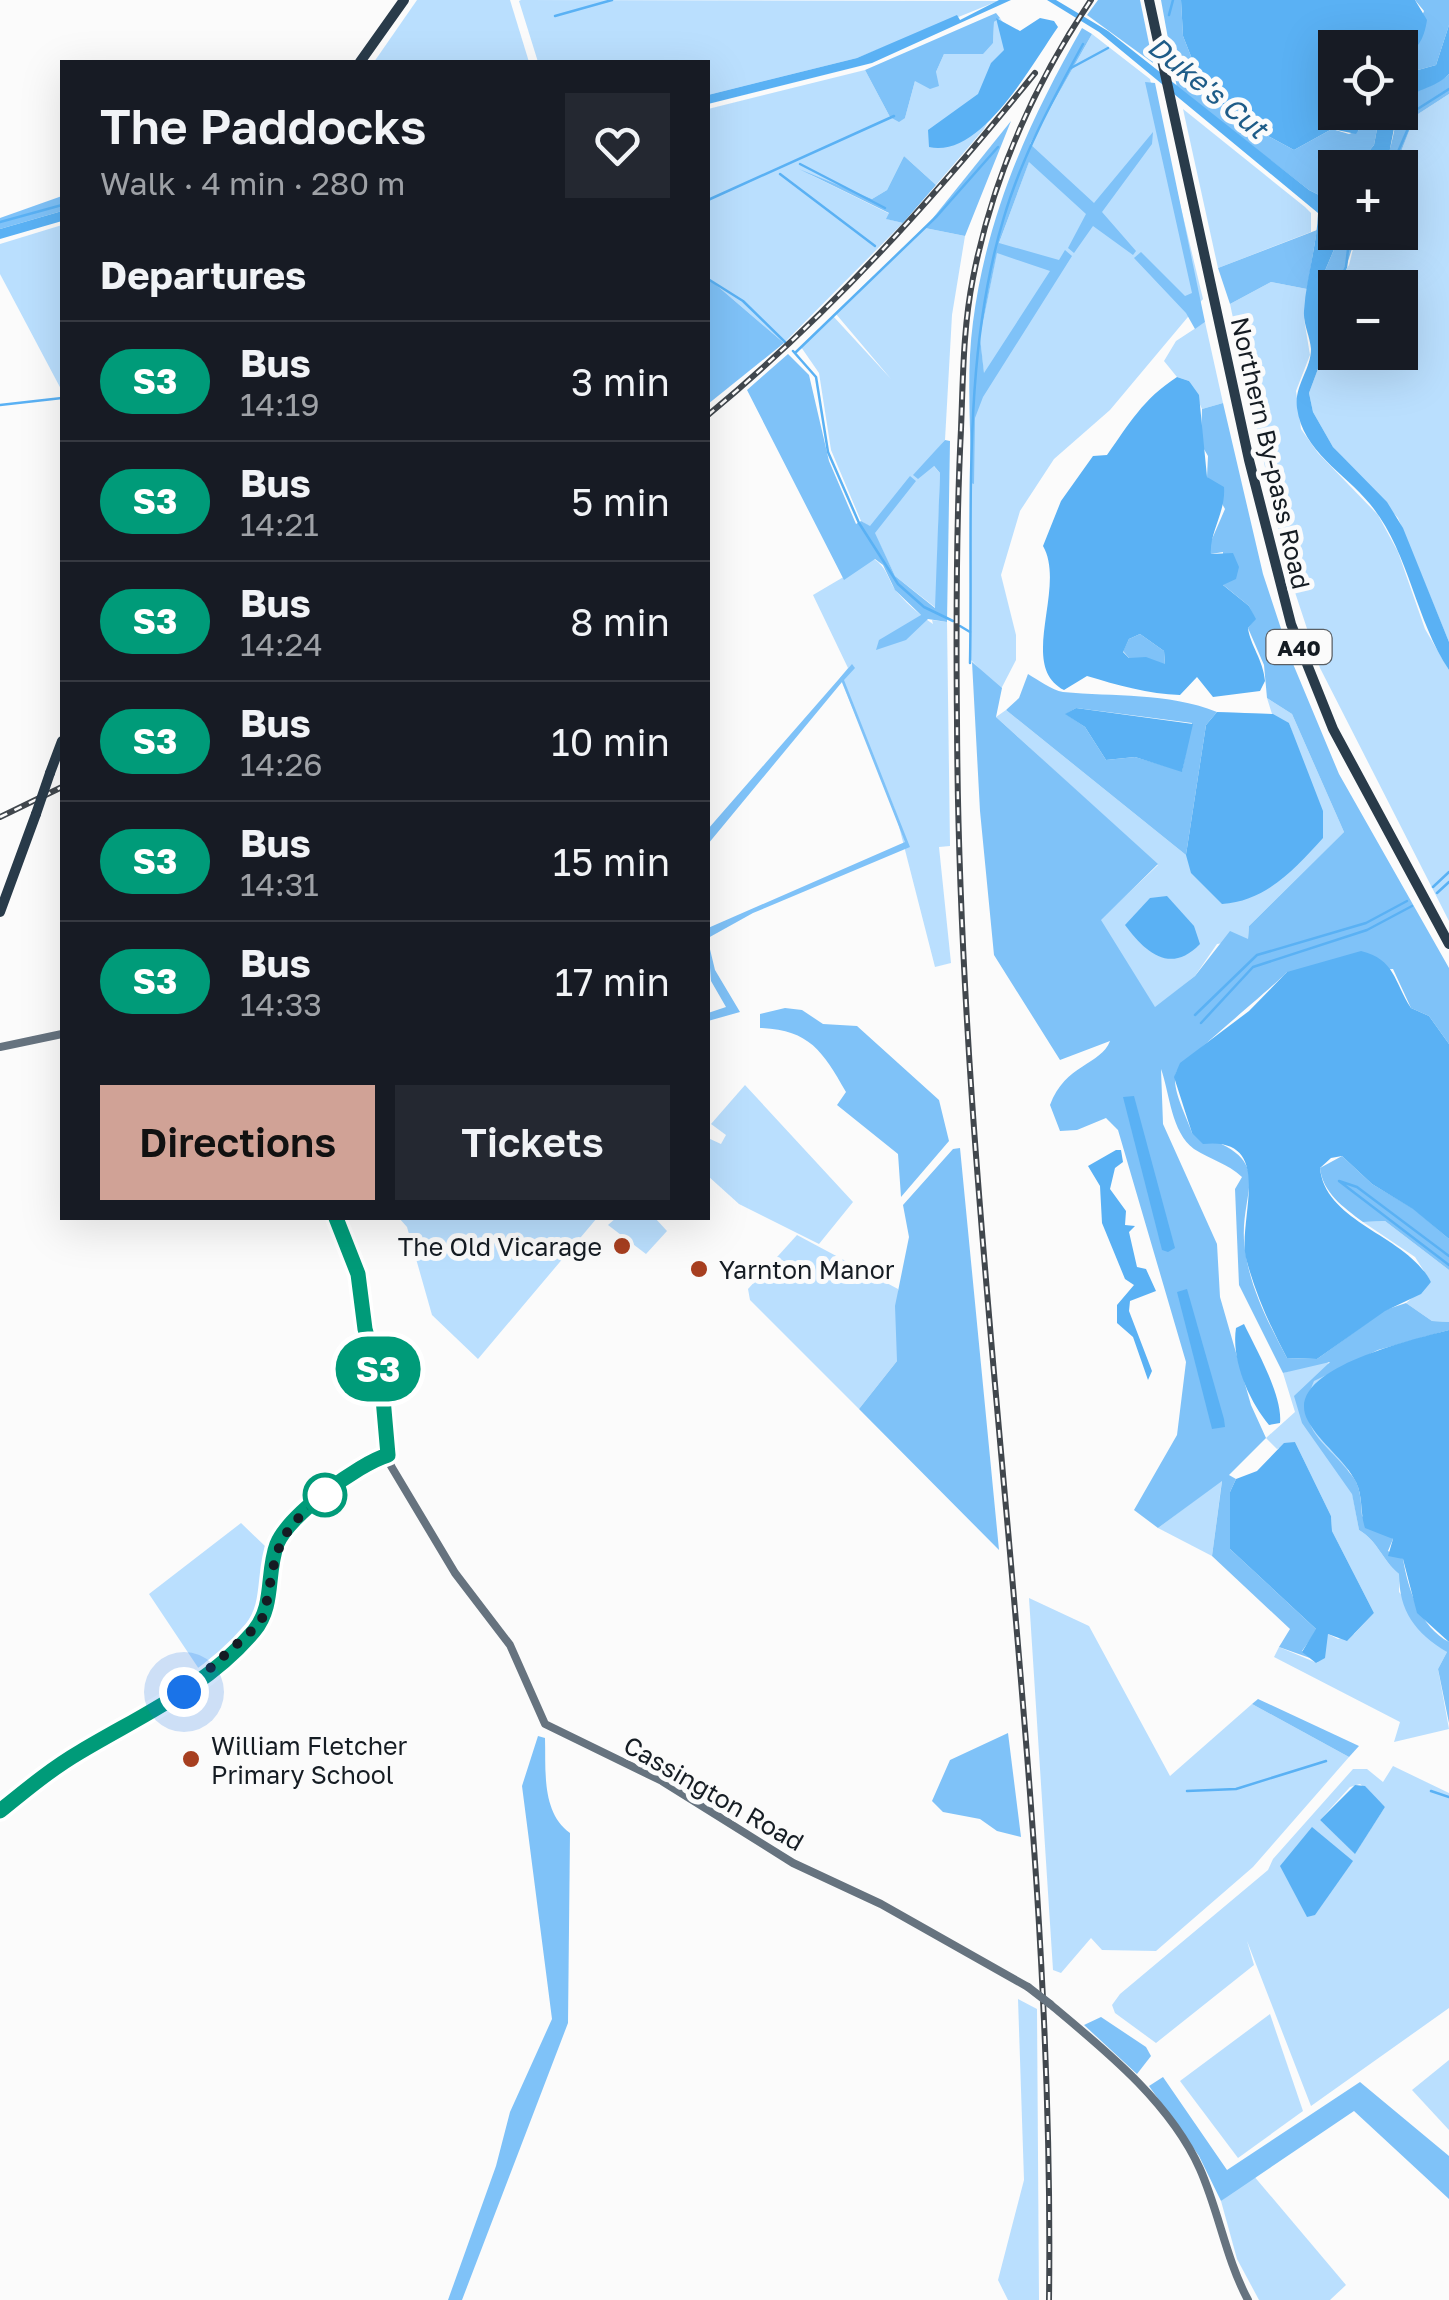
<!DOCTYPE html>
<html lang="en">
<head>
<meta charset="utf-8">
<style>
  body { margin:0; font-family:"Golos Text",sans-serif; background:#242831; color:#f1f3f6; height:100vh; display:flex; flex-direction:column; font-size:38px; white-space:nowrap }
  * { box-sizing:border-box; margin:0 }
  p { font-size:32px; color:#9ea1a6 }
  .icon { flex:none; width:55px; height:55px; fill:none; stroke:currentColor; stroke-width:2; stroke-linecap:round; stroke-linejoin:round }
  .map { position:relative; flex:1; overflow:hidden }
  .side { position:absolute; left:60px; top:60px; width:650px; height:1160px; display:flex; flex-direction:column; background:#171b24; border-radius:0px; box-shadow:0 10px 40px #0002 }
  .side>* { flex:none }
  .badge { padding:0 20px; border-radius:32px; font-size:35px; line-height:65px }
  .buttons { position:absolute; left:1318px; top:30px; display:grid; gap:20px }
  .buttons a { display:grid; place-items:center; width:100px; height:100px; border-radius:0px; background:#171b24; box-shadow:0 10px 40px #0002; font-size:50px }
  .you { position:absolute; width:50px; height:50px; margin:-25px; border:8px solid #fff; border-radius:50%; background:#1a73e8; box-shadow:0 0 0 15px #1a73e833 }
  .map>.badge { position:absolute; translate:-50% -50%; box-shadow:0 0 0 5px #fff }
  h2 { padding:0 40px; font-size:38px; line-height:90px }
  .round { display:grid; place-items:center; flex:none; width:105px; height:105px; border-radius:0px; background:#242831 }
  .overview { display:flex; align-items:center; justify-content:space-between; height:170px; padding:0 40px }
  h1 { font-size:48px; font-weight:600; line-height:75px }
  .action { display:flex; gap:20px; margin-top:auto; padding:20px 40px }
  .action a { flex:1; height:115px; border-radius:0px; background:#d0a296; color:#111; font-size:40px; font-weight:600; line-height:115px; text-align:center }
  .action a+a { background:#242831; color:#f1f3f6 }
  ul { padding:0; list-style:none }
  li { display:flex; align-items:center; gap:30px; height:120px; padding:0 40px; border-top:2px solid #363941 }
  li div { flex:1 }
  li b { display:block; font-size:38px }
  li em { font-style:normal }
  li .badge { min-width:110px; font-weight:700; text-align:center }
  .map>svg:first-child { display:block }
</style>
</head>
<body>
<div class="map">
<svg width="1449" height="2300" viewBox="0 0 1449 2300">
  <rect width="100%" height="100%" fill="#fbfbfb"/>
  <g fill="#badffe" fill-rule="evenodd">
    <path d="M417,0H510L529,62H374Z"/>
    <path d="M519,1L521,0L998,1L857,58L708,95V62H538Z"/>
    <path d="M1000,18L1024,54L984,129L936,185L904,156L887,190L872,199L809,174L890,214L887,219L903,223L784,343L708,278V109L865,70L890,117L905,118L915,81L936,72L944,54L993,43L994,22Z"/>
    <path d="M1092,34L1150,79L1203,299L1110,410L1054,459L1020,511L1001,575L1016,635V660L1000,691L970,659L971,406L985,385L980,337L998,246L1031,156L1030,144Z"/>
    <path d="M1449,94V642L1398,518L1333,447L1313,412L1309,393L1325,350L1321,293L1335,288V352H1400V288H1335L1349,265L1357,233L1400,232V168L1395,167L1415,116Z"/>
    <path d="M1183,109L1305,207L1311,213V232L1218,268Z"/>
    <path d="M62,225V391L0,274V244Z"/>
    <path d="M925,228L965,236L952,315L945,440L928,460L940,473L936,608L895,576L872,528L861,521L831,450L819,373L801,347L833,316L891,379L836,314Z"/>
    <path d="M1271,282L1307,289L1304,319L1310,355L1296,391L1301,429L1318,453L1378,515L1398,552L1425,629L1449,670V921L1320,668L1286,565L1230,304Z"/>
    <path d="M1205,322L1223,403L1202,409L1189,381L1177,377L1164,361L1176,341Z"/>
    <path d="M874,559C886,567 887,576 894,588C903,601 920,615 933,624L932,620L947,622L950,846L939,847L951,963L935,967L894,807L840,678L848,668L813,595Z"/>
    <path d="M1267,698L1292,714L1344,832L1249,926L1248,939L1217,944L1195,976L1155,1008L1100,920L1158,865L996,717L1006,710L1186,855L1217,712L1272,714ZM1289,723L1307,776L1220,851Z"/>
    <path d="M745,1085L853,1202L819,1244L739,1204L708,1176V1138L721,1144L726,1135L711,1124Z"/>
    <path d="M399,1218H597L478,1359L432,1315L407,1227Z"/>
    <path d="M616,1218H655L667,1231L646,1254L608,1225Z"/>
    <path d="M1385,1221L1449,1270V1322L1432,1321L1406,1303L1431,1282L1415,1257L1363,1222Z"/>
    <path d="M797,1235L898,1289L897,1361L859,1409L750,1300L748,1289Z"/>
    <path d="M1327,1359L1359,1530C1378,1541 1382,1560 1399,1574V1592L1447,1652L1438,1669L1449,1729L1394,1742L1400,1722L1274,1657L1279,1647L1317,1663L1328,1634L1338,1639L1354,1634L1374,1613L1332,1531L1331,1516L1295,1442L1277,1449L1266,1438L1295,1412L1283,1373Z"/>
    <path d="M1222,1480L1212,1556L1158,1528Z"/>
    <path d="M241,1523L266,1547C273,1610 244,1634 201,1672L149,1594Z"/>
    <path d="M1029,1598L1089,1626L1170,1776L1252,1704L1349,1757L1253,1867L1156,1951L1102,1950L1091,1938L1061,1973L1053,1970Z"/>
    <path d="M1393,1766L1449,1793V2008L1311,2106L1247,1941L1254,1965L1156,2043L1115,2013L1112,2005L1120,1994L1268,1870L1273,1859L1353,1769H1367L1383,1782ZM1360,1784L1385,1807L1355,1853L1320,1820L1350,1787Z"/>
    <path d="M1018,1999L1037,2009L1039,2300H1008L998,2280L1024,2180Z"/>
    <path d="M1270,2014L1303,2111L1238,2158L1180,2081Z"/>
    <path d="M1449,2060V2130L1412,2090Z"/>
    <path d="M1253,2175L1346,2285L1330,2300H1259L1237,2259L1221,2201Z"/>
  </g>
  <g fill="#7fc2f8" fill-rule="evenodd">
    <path d="M1098,0H1140L1153,63L1087,15Z"/>
    <path d="M1161,0H1181L1183,36L1207,97L1237,110L1268,136L1294,150L1332,129L1349,134L1364,128L1369,113H1380L1374,145L1356,167L1335,168V186L1325,198L1309,190L1177,88Z"/>
    <path d="M1415,0H1449V25L1436,65L1400,75V58L1405,57L1424,11Z"/>
    <path d="M996,13L1000,18L994,22L993,43L983,54H944L936,72L939,86L930,89L915,81L905,118L899,122L890,117L865,70Z"/>
    <path d="M1082,28L1092,34L1030,144L1094,203L1153,132L1152,144L1102,212L1136,251L1133,255L1093,226L1074,253L1068,248L1086,214L1029,162L999,243L1059,260L1065,250L1072,256L983,397L975,418L974,484L971,483C971,430 966,374 973,322C987,214 1029,121 1082,28ZM997,253L1050,271L984,373L980,337Z"/>
    <path d="M1449,74V94L1415,116L1395,167L1380,168C1395,151 1393,120 1402,103C1413,84 1435,88 1449,74Z"/>
    <path d="M1145,82L1155,83L1205,322L1195,329L1186,313L1134,258L1141,252L1185,296L1192,293Z"/>
    <path d="M1011,121L965,236L925,228Z"/>
    <path d="M904,156L936,185L903,223L886,219L889,213L799,169L872,199L887,190Z"/>
    <path d="M62,196V211L0,229V218Z"/>
    <path d="M1317,230L1307,289L1271,282L1230,304L1218,268Z"/>
    <path d="M1341,233H1357L1340,286L1321,293L1324,273Z"/>
    <path d="M708,278L784,343L708,404Z"/>
    <path d="M788,354L809,375L829,461L856,524L861,521L870,526L910,476L916,481L875,533L895,576L935,608L940,473L934,466L918,479L913,475L945,440L950,441L947,622L928,619L906,640L876,650L879,640L921,615L895,590L883,565L875,559L844,580L747,390Z"/>
    <path d="M1223,403L1263,574L1291,659L1339,774L1449,968V1044L1429,1016L1411,1008L1393,969L1287,972C1271,989 1178,1065 1176,1073C1171,1089 1187,1117 1192,1133C1286,1161 1233,1191 1246,1256C1252,1292 1270,1326 1287,1358L1317,1359L1385,1310L1406,1303L1432,1321L1449,1322V1330L1378,1350L1314,1381C1292,1430 1327,1441 1353,1477C1361,1487 1361,1504 1362,1516L1393,1539L1388,1551L1403,1559C1408,1589 1420,1627 1449,1642V1723L1438,1669L1447,1652C1415,1633 1399,1611 1399,1574C1382,1560 1378,1541 1359,1530L1352,1494L1302,1423L1294,1396L1330,1362L1283,1373L1239,1285L1235,1189L1242,1177C1227,1163 1211,1160 1194,1149C1171,1132 1170,1094 1161,1069L1163,1124L1217,1244L1220,1297L1251,1405L1266,1438L1229,1475L1236,1479L1230,1492V1549L1317,1630L1302,1651L1310,1658L1279,1647L1290,1629L1212,1556L1222,1481L1158,1528L1134,1510L1177,1435L1186,1362L1118,1130L1106,1118L1077,1130L1060,1131L1050,1105C1065,1064 1101,1065 1110,1041L1060,1060L994,955L980,811L972,662L1002,688L996,717L1158,864L1101,920L1155,1007L1195,976L1230,931L1248,939L1249,926L1344,832L1292,714L1267,698L1264,665L1248,628L1255,619L1249,606L1222,584L1223,552L1211,554L1209,546L1225,509L1207,477L1208,456L1201,444L1202,409Z"/>
    <path d="M1140,634L1164,651L1165,665L1146,658H1129L1123,651L1129,639Z"/>
    <path d="M852,664L855,668L844,680L910,847L753,913L708,938V928L905,842L842,682L708,844V829Z"/>
    <path d="M1028,674C1038,680 1052,690 1063,692C1114,697 1167,692 1217,712L1206,725L1186,855L1006,710L1019,698ZM1076,708L1192,723L1182,771L1135,757L1106,760L1085,727L1066,714Z"/>
    <path d="M708,941L715,970L740,1012L708,1021V1013L726,1007L711,981Z"/>
    <path d="M785,1008L802,1010L823,1024L857,1026L939,1100L949,1141L901,1197L898,1154L837,1105L846,1092C822,1050 809,1030 760,1028V1014Z"/>
    <path d="M960,1148L999,1550L859,1409L897,1361L895,1306L909,1237L903,1205L953,1149Z"/>
    <path d="M1342,1156L1372,1184L1414,1209L1449,1239V1270L1385,1221L1363,1222C1343,1207 1323,1193 1320,1168Z"/>
    <path d="M1258,1699L1359,1746L1349,1757L1252,1704Z"/>
    <path d="M1008,1733L1021,1837L997,1831L980,1819L943,1812L932,1801L950,1760Z"/>
    <path d="M538,1736L545,1738C546,1769 541,1812 570,1833L568,2023L462,2300H448L496,2166L510,2112L552,2019L522,1786Z"/>
    <path d="M1101,2017L1146,2047L1151,2056L1137,2074L1084,2025Z"/>
    <path d="M1163,2077L1227,2170L1360,2082L1449,2156V2199L1354,2111L1221,2201L1199,2156L1149,2086Z"/>
  </g>
  <g fill="#5ab1f4" fill-rule="evenodd">
    <path d="M999,0H1011L872,63L708,104V95L857,58L957,15L960,20Z"/>
    <path d="M1047,0H1056L1108,31L1309,190L1325,198L1335,186V232L1341,233L1324,273L1320,317L1325,350L1309,393L1313,412L1333,447L1387,502L1403,528L1449,642V670C1415,619 1409,551 1370,504C1344,472 1303,452 1297,408C1294,385 1311,370 1311,349C1310,336 1303,324 1304,311C1306,278 1317,246 1318,213L1099,32Z"/>
    <path d="M1181,0H1415L1427,20C1424,39 1418,51 1400,58V48H1335V112L1369,113L1356,134L1332,129L1294,150L1268,136L1237,110L1207,97L1183,36Z"/>
    <path d="M996,18L1020,31L1040,18L1054,21L1058,27C1032,64 981,159 929,147L928,130L978,94L991,63L1004,50Z"/>
    <path d="M1449,25V74C1434,90 1414,87 1400,106V75L1436,65Z"/>
    <path d="M1380,113H1397L1388,159L1380,167H1356L1374,145Z"/>
    <path d="M62,211V221L0,239V229Z"/>
    <path d="M1177,377L1189,381L1199,395L1207,477L1224,487C1226,512 1209,533 1211,554L1233,553L1239,567L1236,579L1223,585L1249,606L1256,619L1248,628C1250,645 1263,659 1265,681L1260,691L1213,697L1197,677L1180,695C1149,694 1117,685 1087,676L1064,690C1017,666 1067,588 1043,546L1061,501L1093,456L1107,455C1129,424 1143,399 1177,377ZM1140,634L1164,651L1165,664L1146,657L1129,658L1123,652L1129,639Z"/>
    <path d="M1076,708L1193,724L1182,772L1135,757L1106,760L1085,727L1065,714Z"/>
    <path d="M1217,712L1273,714L1289,723L1323,811V838C1294,870 1266,901 1222,904L1191,873L1186,855L1206,725Z"/>
    <path d="M1167,896L1194,926L1200,944C1170,975 1145,952 1125,925L1150,898Z"/>
    <path d="M1361,951C1395,959 1394,982 1411,1008L1429,1016L1449,1044V1239L1413,1209L1372,1184L1342,1156L1331,1158L1320,1168C1325,1223 1407,1235 1431,1282L1421,1294L1385,1311L1317,1359L1287,1358C1270,1326 1255,1293 1246,1258C1237,1220 1277,1136 1203,1144L1192,1133L1174,1077L1180,1063L1249,1011L1287,972Z"/>
    <path d="M1134,1096L1175,1248L1168,1252L1162,1250L1123,1097Z"/>
    <path d="M1116,1150H1121L1123,1162L1115,1168L1110,1189L1126,1211L1125,1225L1135,1226L1129,1232L1137,1267L1146,1269L1156,1291L1130,1301L1129,1311L1152,1371L1148,1380L1133,1337L1117,1323V1305L1134,1285L1125,1279L1102,1223L1100,1186L1088,1166Z"/>
    <path d="M1187,1289L1224,1419L1225,1427L1212,1429L1177,1292Z"/>
    <path d="M1244,1324C1256,1349 1283,1396 1280,1423L1269,1425C1249,1401 1231,1360 1236,1328Z"/>
    <path d="M1449,1330V1642L1417,1613L1403,1559L1388,1556L1393,1539L1365,1528C1360,1513 1363,1496 1356,1482C1345,1460 1320,1443 1308,1421C1279,1369 1416,1339 1449,1330Z"/>
    <path d="M1295,1442L1331,1516L1332,1531L1374,1613L1347,1641L1328,1634L1325,1658L1316,1663L1302,1652L1316,1629L1230,1549V1492L1236,1479L1257,1471L1284,1443Z"/>
    <path d="M1355,1785L1365,1786L1385,1807L1355,1854L1320,1820Z"/>
    <path d="M1312,1827L1353,1861L1315,1915L1307,1917L1280,1866Z"/>
  </g>
  <g fill="none" stroke-linecap="round" stroke-linejoin="round">
    <g stroke="#5ab1f4" stroke-width="2.5">
      <path d="M1169,15L1173,0"/>
      <path d="M555,16L612,0"/>
      <path d="M1071,68L1108,48"/>
      <path d="M800,164L885,208"/>
      <path d="M1391,168L1416,110L1449,89"/>
      <path d="M780,174L875,246"/>
      <path d="M708,200L894,116"/>
      <path d="M0,222L62,205"/>
      <path d="M708,279L743,301L788,345"/>
      <path d="M1322,282H1339L1346,267L1350,232"/>
      <path d="M793,351L816,377L828,452L859,523L898,584L924,607L953,621"/>
      <path d="M796,352L937,216L998,147"/>
      <path d="M0,405L62,398"/>
      <path d="M960,626L970,632"/>
      <path d="M970,663C973,516 961,359 1004,217C1022,156 1053,99 1083,44"/>
      <path d="M1433,887L1449,872"/>
      <path d="M1437,893L1449,882"/>
      <path d="M1195,1015L1257,955L1366,923L1407,901"/>
      <path d="M1201,1023L1253,967L1367,930L1412,906"/>
      <path d="M1449,1256L1357,1187L1339,1181L1449,1265"/>
      <path d="M1187,1791L1236,1789L1326,1761"/>
      <path d="M1431,1791L1449,1797"/>
    </g>
    <g stroke="#66737f" stroke-width="8">
      <path d="M0,1047L62,1034"/>
      <path d="M336,1218L359,1280L365,1329L380,1376L391,1466L455,1573L510,1645L545,1724L662,1781L793,1863L881,1904L1028,1987"/>
      <path d="M0,1811C26,1791 51,1769 80,1752C140,1716 208,1687 254,1631C275,1606 266,1573 277,1544C288,1515 358,1464 388,1455"/>
      <path d="M1050,2004C1105,2050 1170,2102 1200,2169C1219,2212 1226,2259 1248,2300"/>
    </g>
    <g stroke="#293b4a" stroke-width="10">
      <path d="M1149,0L1249,460L1291,624L1333,729L1449,944"/>
      <path d="M360,62L404,0"/>
      <path d="M50,773L62,741"/>
      <path d="M0,912L36,814"/>
    </g>
    <g stroke="#41474d" stroke-width="6">
      <g id="rail">
        <path d="M708,415C831,313 935,197 1035,73"/>
        <path d="M0,817L62,787"/>
        <path d="M1049,2300C1056,1774 959,1250 957,722C956,625 956,527 961,429C963,379 963,328 973,278C993,176 1033,86 1091,0"/>
      </g>
    </g>
    <use href="#rail" stroke="#fbfbfb" stroke-width="2.5" stroke-dasharray="8" stroke-linecap="butt"/>
    <path stroke="#66737f" stroke-width="8" d="M1028,1987L1050,2004"/>
    <path stroke="#293b4a" stroke-width="10" d="M36,814L50,773"/>
  </g>
  <g fill="none" stroke-linecap="round" stroke-linejoin="round">
    <g stroke="#fff" stroke-width="22">
      <path id="line" d="M0,1811C26,1790 51,1769 80,1752C140,1716 207,1687 254,1631C275,1606 266,1573 277,1544C289,1515 358,1464 388,1455L382,1387L365,1329L358,1274L336,1218"/>
    </g>
    <use href="#line" stroke="#009b79" stroke-width="15"/>
    <path stroke="#151c23" stroke-width="10" stroke-dasharray="0 18" d="M184,1692L258,1625L264,1615C277,1554 271,1536 325,1495"/>
  </g>
  <g fill="#a73f20" stroke="#fbfbfb" stroke-width="4">
    <circle cx="622" cy="1246" r="10"/>
    <circle cx="699" cy="1269" r="10"/>
    <circle cx="191" cy="1759" r="10"/>
  </g>
  <circle fill="#fff" stroke="#009b79" stroke-width="5" cx="325" cy="1495" r="20"/>
  <g text-anchor="middle" dominant-baseline="central" stroke-width="10" stroke-linejoin="round" paint-order="stroke">
    <rect fill="#fbfbfb" stroke="#5a5f64" stroke-width="2.5" x="1266.5" y="630" width="65" height="34" rx="8"/>
    <g font-size="22" font-weight="bold" fill="#151c23">
      <text x="1299" y="647">A40</text>
    </g>
    <g font-size="25" fill="#151c23" stroke="#fbfbfb">
      <text transform="translate(1271 453) rotate(77)">Northern By-pass Road</text>
      <text transform="translate(714 1793) rotate(30)">Cassington Road</text>
    </g>
    <g font-size="25" fill="#151c23" stroke="#fbfbfb" text-anchor="start">
      <text x="602" y="1246" text-anchor="end">The Old Vicarage</text>
      <text x="719" y="1269">Yarnton Manor</text>
      <text x="211" y="1745">William Fletcher<tspan x="211" dy="29">Primary School</tspan></text>
    </g>
    <g font-size="28" font-style="italic" fill="#1e5c88" stroke="#fbfbfb">
      <text transform="translate(1208 87) rotate(39)">Duke's Cut</text>
    </g>
  </g>
</svg>
<div class="buttons">
<a><svg class="icon" aria-label="locate" viewBox="0 0 24 24"><circle cx="12" cy="12" r="6"/><path d="M12 2v4M12 18v4M2 12h4M18 12h4"/></svg></a>
<a>+</a>
<a>−</a>
</div>
<div class="you" style="left:184px;top:1692px"></div>
<b class="badge" style="left:378px;top:1369px;background:#009b79;color:#fff">S3</b>
<section class="side">
<div class="overview"><div><h1>The Paddocks</h1><p>Walk · 4 min · 280 m</p></div><a class="round"><svg class="icon" aria-label="heart" viewBox="0 0 24 24"><path d="M12 20l-8-8c-3-5 5-10 8-4 3-6 11-1 8 4z"/></svg></a></div>
<h2>Departures</h2>
<ul>
<li><span class="badge" style="background:#009b79;color:#fff">S3</span><div><b>Bus</b><p>14:19</p></div><em>3 min</em></li>
<li><span class="badge" style="background:#009b79;color:#fff">S3</span><div><b>Bus</b><p>14:21</p></div><em>5 min</em></li>
<li><span class="badge" style="background:#009b79;color:#fff">S3</span><div><b>Bus</b><p>14:24</p></div><em>8 min</em></li>
<li><span class="badge" style="background:#009b79;color:#fff">S3</span><div><b>Bus</b><p>14:26</p></div><em>10 min</em></li>
<li><span class="badge" style="background:#009b79;color:#fff">S3</span><div><b>Bus</b><p>14:31</p></div><em>15 min</em></li>
<li><span class="badge" style="background:#009b79;color:#fff">S3</span><div><b>Bus</b><p>14:33</p></div><em>17 min</em></li>
</ul>
<div class="action"><a>Directions</a><a>Tickets</a></div>
</section>
</div>
</body>
</html>
